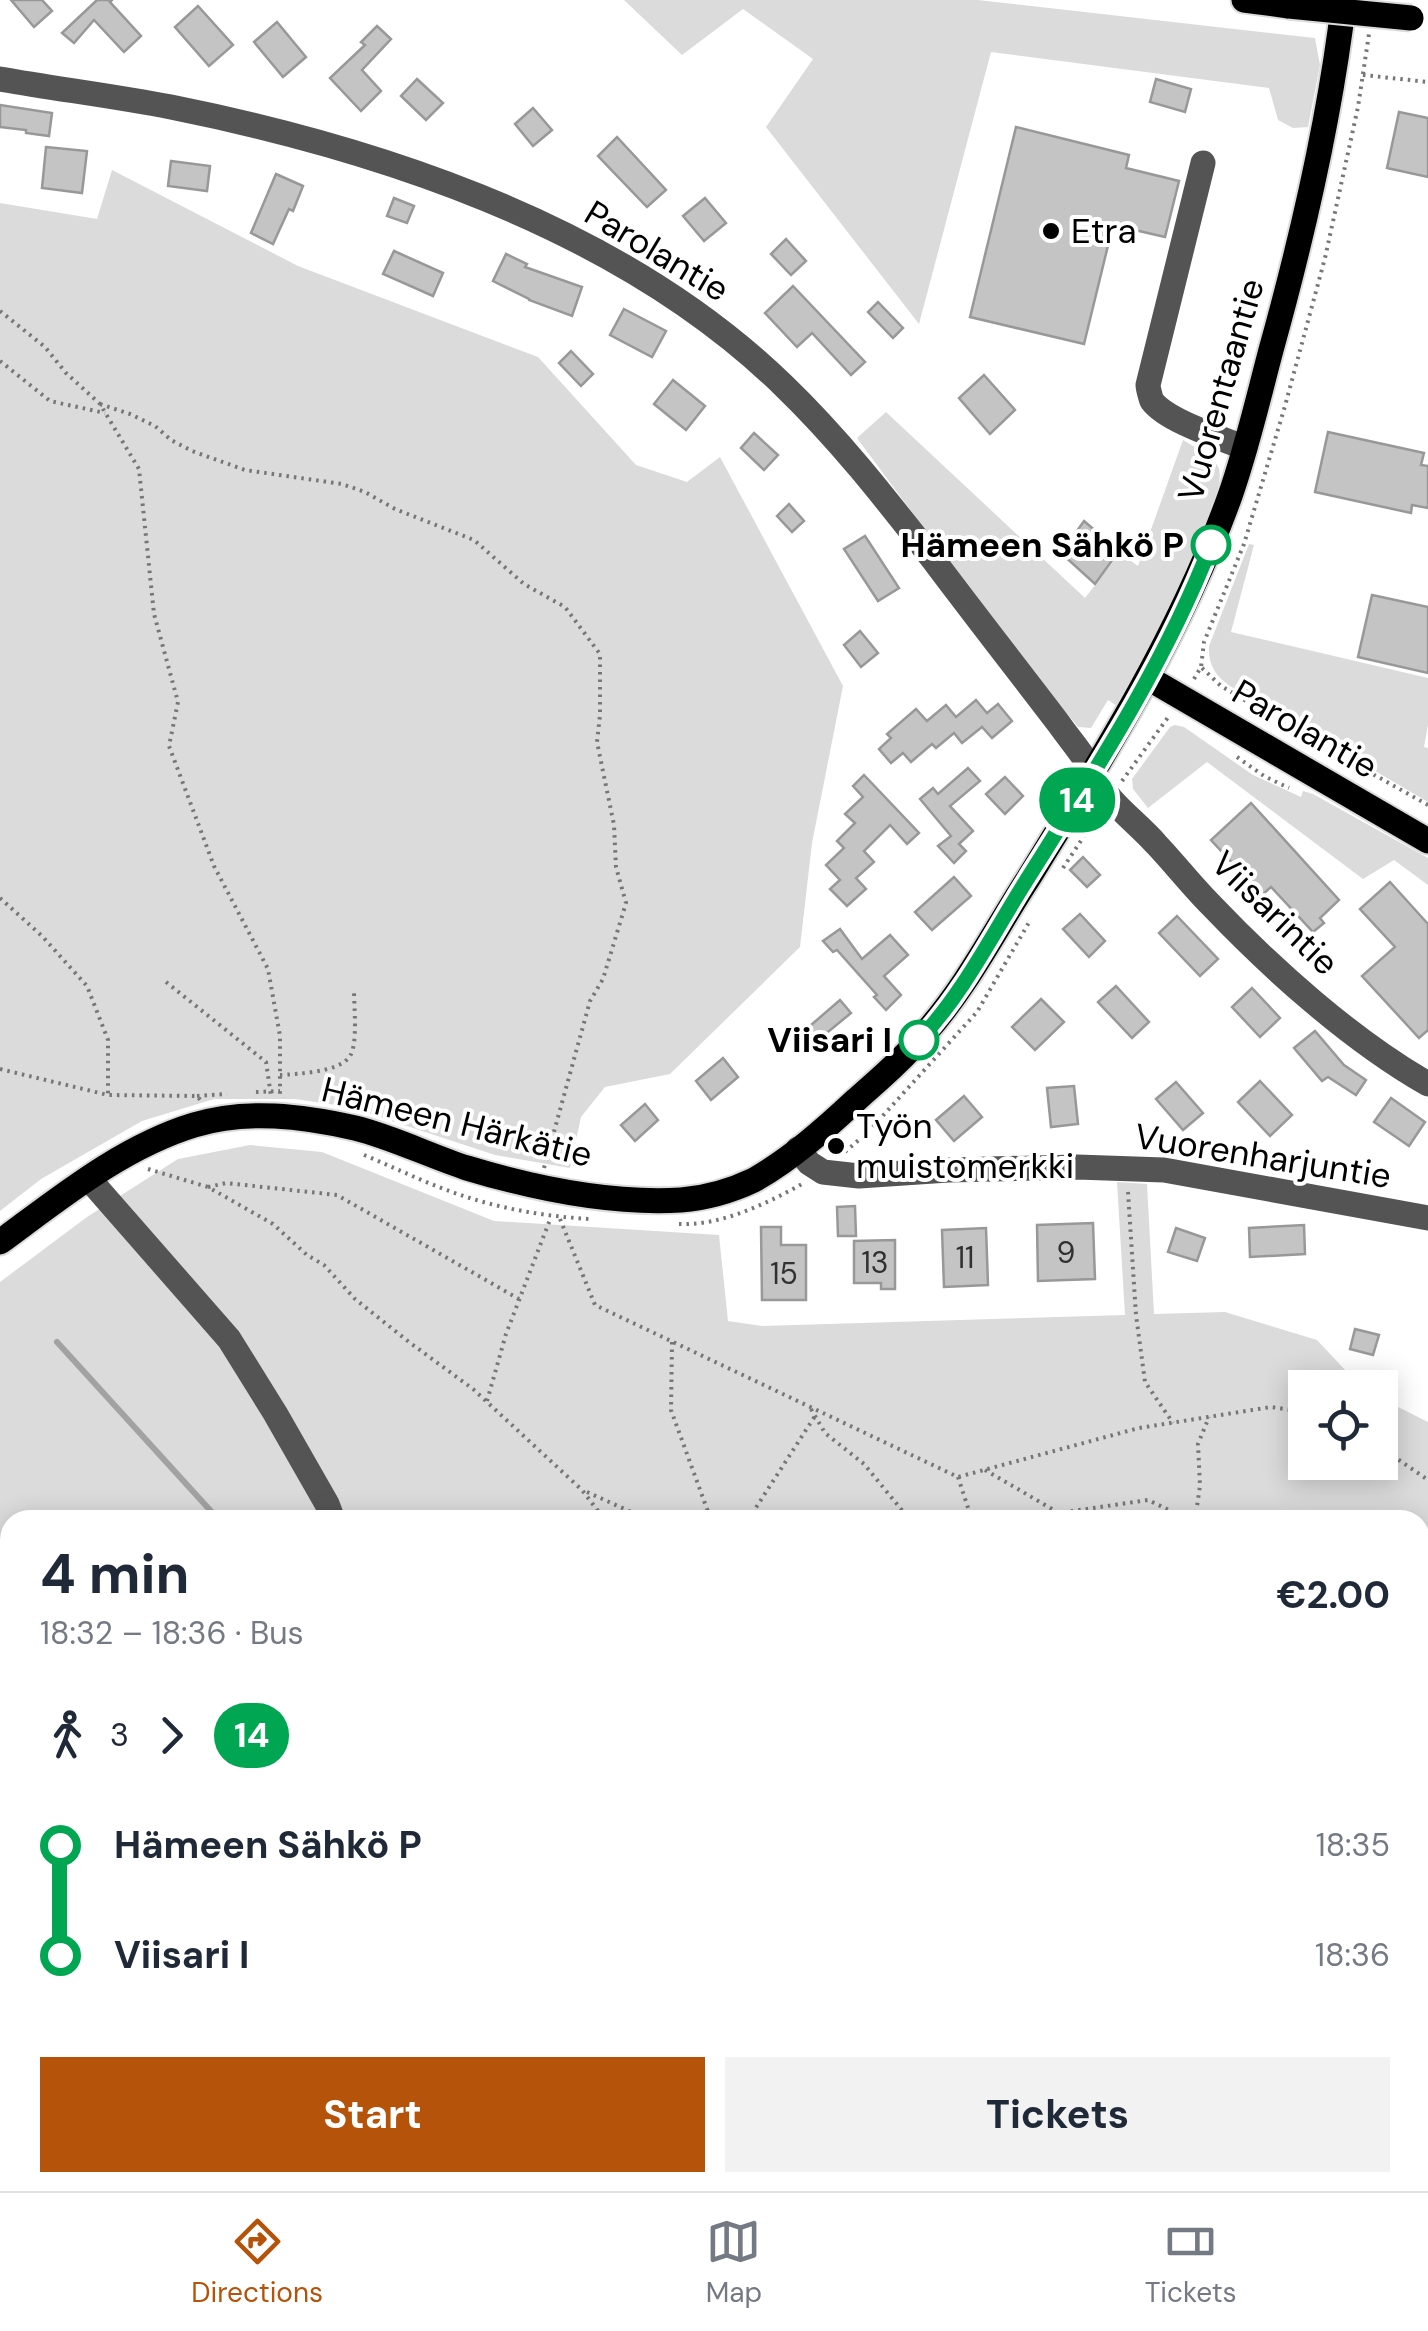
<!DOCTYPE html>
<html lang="en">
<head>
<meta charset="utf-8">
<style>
  body { margin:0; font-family:"DM Sans",sans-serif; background:#f2f2f3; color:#1f2937; height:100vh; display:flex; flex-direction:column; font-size:38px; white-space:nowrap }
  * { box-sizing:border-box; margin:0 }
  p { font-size:32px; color:#747a83 }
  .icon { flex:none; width:55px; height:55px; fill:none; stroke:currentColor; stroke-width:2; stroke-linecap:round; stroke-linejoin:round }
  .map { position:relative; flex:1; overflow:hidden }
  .sheet { position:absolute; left:0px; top:1510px; width:1430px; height:682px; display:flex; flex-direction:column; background:#fff; border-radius:30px 30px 0 0; box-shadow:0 5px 25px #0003 }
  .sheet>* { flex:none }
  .badge { padding:0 20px; border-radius:32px; font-size:35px; line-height:65px }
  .tools { position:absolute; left:1288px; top:1370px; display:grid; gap:20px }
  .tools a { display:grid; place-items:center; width:110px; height:110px; border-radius:0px; background:#fff; box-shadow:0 5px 25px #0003; font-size:50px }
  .map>.badge { position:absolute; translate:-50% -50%; box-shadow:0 0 0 5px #fff }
  .legs { display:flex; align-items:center; gap:15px; height:110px; padding:0 40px; font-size:32px }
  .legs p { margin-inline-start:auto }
  .head { display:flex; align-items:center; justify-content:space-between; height:170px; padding:0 40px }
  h1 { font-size:55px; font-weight:700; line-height:75px }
  .primary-button { display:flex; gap:20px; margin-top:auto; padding:20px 40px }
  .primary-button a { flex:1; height:115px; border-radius:0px; background:#b45309; color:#fff; font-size:40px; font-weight:700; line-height:115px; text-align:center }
  .primary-button a+a { background:#f2f2f3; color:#1f2937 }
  ul { padding:0 40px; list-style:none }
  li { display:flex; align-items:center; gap:35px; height:110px; font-size:38px }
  li i { display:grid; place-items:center; width:15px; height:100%; margin:0 12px; background:currentColor }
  li i::after { content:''; width:25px; height:25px; margin:-12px; border:8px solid; border-radius:50%; background:#fff }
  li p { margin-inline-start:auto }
  li:first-child i { background:linear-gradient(#0000 50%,currentColor 0) }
  li:last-child i { background:linear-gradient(currentColor 50%,#0000 0) }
  .dock { display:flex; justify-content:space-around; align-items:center; height:140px; border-top:2px solid #e0e1e3; background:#fff; font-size:28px; color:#747a83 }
  .dock a { display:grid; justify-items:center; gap:5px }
  .dock .on { color:#b45309 }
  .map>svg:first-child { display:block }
</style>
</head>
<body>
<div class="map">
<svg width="1428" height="2191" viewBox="0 0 1428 2191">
  <rect width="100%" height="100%" fill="#fff"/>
  <g fill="#dbdbdb">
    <path d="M624,0H978L1315,38L1320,65L1308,127L1293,128L1278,120L1269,88L991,52L919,324L766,127L813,59L743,9L682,55Z"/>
    <path d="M112,170L298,266L538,357L636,465L687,482L720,457L843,686L812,843L800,947L670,1074L605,1087L581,1117L570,1168L495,1155L349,1107L295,1099H214L142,1121L41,1179L0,1211V203L97,219Z"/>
    <path d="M886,412L1085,598L1120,553L1138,566L1183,440C1194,447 1215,456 1219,469C1229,500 1137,671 1117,706L1108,700L1091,728L1078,727L1012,647L857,438Z"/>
    <path d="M1249,544L1254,545L1231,632L1428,678V725L1424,747L1428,748V802L1230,686C1215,676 1208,664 1209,646Z"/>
    <path d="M1175,725L1184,727L1253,775L1301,797L1303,791L1313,794L1428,858V885L1394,860L1363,879L1207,762L1148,808L1133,789L1132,779L1170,727Z"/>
    <path d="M250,1145L322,1152L494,1221L719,1235L728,1321L762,1326L1125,1315L1117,1182L1147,1184L1154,1314L1225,1312L1317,1340L1361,1387L1305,1388V1462H1380V1398L1428,1422V2191H0V2076L10,2073V2182H1420V1520H10V1607L0,1604V1282L87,1217L178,1159Z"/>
  </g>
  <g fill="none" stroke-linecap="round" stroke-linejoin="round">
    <g stroke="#a2a2a2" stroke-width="6">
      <path d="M57,1342L219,1520"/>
      <path d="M62,2191L69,2182"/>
      <path d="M630,2191L634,2182"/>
    </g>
  </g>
  <g fill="#c4c4c4" stroke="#989898" stroke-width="2.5">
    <path d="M11,0H42L52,11L34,27Z"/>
    <path d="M97,0H112L110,2L141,36L124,52L94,20L74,43L62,33Z"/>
    <path d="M198,6L233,45L209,66L175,27Z"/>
    <path d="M277,22L306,57L283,77L254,42Z"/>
    <path d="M377,26L391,39L362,70L381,91L361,111L330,78L365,45L361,42Z"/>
    <path d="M417,79L443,103L426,120L401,96Z"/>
    <path d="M1156,79L1191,89L1185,112L1150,102Z"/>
    <path d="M0,105L52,113L49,136L26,133V130L0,127Z"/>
    <path d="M533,108L552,130L533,146L515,124Z"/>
    <path d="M1399,112L1428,118V177L1387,168Z"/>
    <path d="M1016,127L1129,155L1126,168L1179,181L1165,237L1113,225L1084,344L970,317Z"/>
    <path d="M617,137L666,190L647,207L598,156Z"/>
    <path d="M46,147L87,151L82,193L42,188Z"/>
    <path d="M171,161L210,166L207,191L168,186Z"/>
    <path d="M276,174L303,186L293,211L289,209L273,244L251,233Z"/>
    <path d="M394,198L414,206L407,223L387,216Z"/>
    <path d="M705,198L726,223L704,241L683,216Z"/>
    <path d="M786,239L806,261L791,275L771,254Z"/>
    <path d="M394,251L443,273L433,296L383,274Z"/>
    <path d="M506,254L527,264L525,267L582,287L572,316L529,300V299L493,281Z"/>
    <path d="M793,286L865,362L851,375L812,333L797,347L765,313Z"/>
    <path d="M878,302L903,328L893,338L868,312Z"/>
    <path d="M624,309L666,331L652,357L610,335Z"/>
    <path d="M571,351L593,374L581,386L559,363Z"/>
    <path d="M984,375L1015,410L990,434L959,398Z"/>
    <path d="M673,380L705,406L686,430L654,404Z"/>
    <path d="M1328,432L1424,453L1421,465L1428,466V508L1412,505L1411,513L1315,492Z"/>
    <path d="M754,433L778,455L764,470L741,448Z"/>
    <path d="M789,504L804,521L792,532L777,516Z"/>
    <path d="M1084,521L1119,551L1095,584L1061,553Z"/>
    <path d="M865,536L899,588L878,601L844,549Z"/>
    <path d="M1372,595L1428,607V673L1358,657Z"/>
    <path d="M860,631L878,653L861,667L844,645Z"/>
    <path d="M976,700L987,713L998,704L1012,721L992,738L982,727L962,743L954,733L936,748L932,744L911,762L903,753L891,763L879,749L891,738L887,734L916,709L927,721L946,705L956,717Z"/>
    <path d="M968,768L980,781L950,806L973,831L959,844L966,851L954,863L938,846L951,836L920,799L933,788L938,794Z"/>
    <path d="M864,775L919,833L907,844L890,825L864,851L874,862L856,878L866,889L847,906L830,889L840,880L826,865L844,848L837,841L855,823L845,814L863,797L853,786Z"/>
    <path d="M1005,777L1023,796L1005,814L986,794Z"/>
    <path d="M1251,803L1339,900L1320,918L1324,923L1313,932L1271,887L1262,895L1211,840Z"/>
    <path d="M1083,857L1100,875L1087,887L1070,870Z"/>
    <path d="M954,877L971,896L932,930L915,912Z"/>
    <path d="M1390,882L1428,924V1030L1419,1038L1362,976L1395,947L1360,909Z"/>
    <path d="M1080,914L1105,941L1089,957L1063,929Z"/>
    <path d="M1177,916L1218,959L1200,976L1159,933Z"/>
    <path d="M840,929L862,959L890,935L908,955L884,976L901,995L886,1010L874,997L877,995L837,950L833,952L823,941Z"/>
    <path d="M1116,986L1149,1022L1132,1038L1098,1002Z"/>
    <path d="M1252,988L1280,1018L1260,1037L1232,1007Z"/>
    <path d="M1041,999L1064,1022L1035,1050L1012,1027Z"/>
    <path d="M840,1000L851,1013L806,1050L796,1038Z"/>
    <path d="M1315,1031L1344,1065L1366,1080L1356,1095L1328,1077L1322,1081L1294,1048Z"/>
    <path d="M723,1058L738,1077L711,1100L696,1081Z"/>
    <path d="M1260,1081L1292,1115L1270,1136L1238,1102Z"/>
    <path d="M1176,1082L1203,1113L1183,1130L1156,1099Z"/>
    <path d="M1074,1086L1078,1124L1051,1127L1047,1088Z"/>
    <path d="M964,1096L982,1117L954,1141L936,1120Z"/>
    <path d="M1391,1098L1425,1122L1409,1146L1374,1122Z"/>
    <path d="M645,1104L658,1120L635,1141L621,1125Z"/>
    <path d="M855,1206L856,1236H838L837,1207Z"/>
    <path d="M1093,1223L1095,1279L1038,1281L1037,1225Z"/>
    <path d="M1304,1225L1305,1254L1250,1257L1249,1228Z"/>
    <path d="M761,1227H781V1245H806V1300H762Z"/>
    <path d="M986,1228L988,1285L944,1287L942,1230Z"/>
    <path d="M1176,1228L1205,1238L1197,1261L1168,1252Z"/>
    <path d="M895,1240V1289H881V1283H854V1241Z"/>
    <path d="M1355,1329L1379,1335L1373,1355L1350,1349Z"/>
  </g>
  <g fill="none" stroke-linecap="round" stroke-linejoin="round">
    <g stroke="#dbdbdb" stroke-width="29">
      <g id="major">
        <path d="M1244,0L1289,6"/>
        <path d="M1148,678L1428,841"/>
        <path d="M0,1242C60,1198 122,1147 194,1125C247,1109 302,1116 355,1128C392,1137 430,1156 467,1168C533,1188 612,1204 681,1200C706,1198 731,1191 754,1180C791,1159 825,1129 856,1100C881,1078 905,1057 926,1032C967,986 995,930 1028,879C1104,756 1181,632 1230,496C1247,448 1258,399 1271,350C1303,235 1330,119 1344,0"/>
      </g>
    </g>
    <g stroke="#767676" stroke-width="4" stroke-dasharray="2.5 5" stroke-linecap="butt">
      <path d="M1363,75L1428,82"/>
      <path d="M0,311L45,347L66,373L100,404L139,469L154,614L178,702L169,746L214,866L268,969L280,1036V1094"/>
      <path d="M0,361L50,401L105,413"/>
      <path d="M100,404L130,414L155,426L171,440L192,451L245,470L342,484L365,492L395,509L474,540L524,584L565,607L600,654V715L597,742L614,825L616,867L626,903L603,979L590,1001L544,1168"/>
      <path d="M1202,668L1221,686L1305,736L1428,805"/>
      <path d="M1194,679L1201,667L1204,642L1244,544L1285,406L1325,258L1358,107L1369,34"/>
      <path d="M1237,757L1264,776L1289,788"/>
      <path d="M1122,781L1169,716"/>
      <path d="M1063,868L1096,818"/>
      <path d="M0,898L42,936L87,986L108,1040V1095"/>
      <path d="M166,982L266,1062L271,1096"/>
      <path d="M0,1069L108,1095L197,1096L202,1102"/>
      <path d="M280,1075C298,1074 340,1072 350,1056C358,1044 354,1006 354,991"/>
      <path d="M256,1092L280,1091"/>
      <path d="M197,1096L227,1094"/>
      <path d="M845,1152L869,1131L977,1012L1031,919"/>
      <path d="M364,1155C391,1166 417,1179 444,1189C490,1207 540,1216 589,1219"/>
      <path d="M148,1169L208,1187L273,1224L307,1255L324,1265L355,1299L409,1342L473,1389L582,1490L605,1520"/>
      <path d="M208,1187L226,1183L337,1195L519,1299"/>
      <path d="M1128,1192L1136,1315L1145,1382L1173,1423"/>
      <path d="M560,1219L595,1305L958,1477L1139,1428L1271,1407L1305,1412"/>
      <path d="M679,1224C720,1226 766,1204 802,1184"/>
      <path d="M672,1342L671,1410L711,1520"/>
      <path d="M487,1401L506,1334L551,1217"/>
      <path d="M811,1409L825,1433L864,1464L910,1520"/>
      <path d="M1380,1447L1428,1480"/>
      <path d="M985,1470L1059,1513L1148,1500L1190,1520"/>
      <path d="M958,1477L972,1520"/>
      <path d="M587,1492L649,1520"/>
      <path d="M748,1520L815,1416"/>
      <path d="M1195,1520L1200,1486L1198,1444L1209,1417"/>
      <path d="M1420,1574L1428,1577"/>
      <path d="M1420,1676L1428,1674"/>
      <path d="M1420,1688L1428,1690"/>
      <path d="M1420,1870L1428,1873"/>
      <path d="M1420,2101L1428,2106"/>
      <path d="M413,2182L417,2191"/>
      <path d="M1191,2182L1203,2191"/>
      <path d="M307,2191L314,2182"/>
      <path d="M982,2191L993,2182"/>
    </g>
    <g stroke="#545454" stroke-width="25">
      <path d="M0,79C57,89 114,96 171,107C385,150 624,230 784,386C839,439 885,498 932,558C974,614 1017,669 1059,724C1068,737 1078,748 1086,761C1095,773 1102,788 1111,799C1125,815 1142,828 1156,844C1175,864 1192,886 1211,905C1272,969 1351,1040 1428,1084"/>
      <path d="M1203,163L1148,385C1148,388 1151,399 1152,401C1167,421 1221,438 1245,448"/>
      <path d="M798,1149L809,1163L823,1172L859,1176L948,1170L1077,1167L1164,1170L1428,1218"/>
      <path d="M89,1179L229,1339L275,1413L327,1504L333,1520"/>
      <path d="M0,1863L7,1904"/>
    </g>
    <use href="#major" stroke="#000" stroke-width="25"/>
    <g stroke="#dbdbdb" stroke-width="29" stroke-linecap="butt">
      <path id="major-bridge" d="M1289,6L1411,18"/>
    </g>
    <use href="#major-bridge" stroke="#000" stroke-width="25"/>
  </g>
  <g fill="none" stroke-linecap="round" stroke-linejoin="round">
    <g stroke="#fff" stroke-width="22">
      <path id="line-1" d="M919,1040C963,994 992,935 1026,881C1093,774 1165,664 1211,545"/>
    </g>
    <use href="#line-1" stroke="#00a651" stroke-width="15"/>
  </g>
  <g fill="#000" stroke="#fff" stroke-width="4">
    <circle cx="1051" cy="231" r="10"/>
    <circle cx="836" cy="1146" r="10"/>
  </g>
  <g fill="#fff" stroke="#00a651" stroke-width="5">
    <circle cx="1211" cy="545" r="18"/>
    <circle cx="919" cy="1040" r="18"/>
  </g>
  <g text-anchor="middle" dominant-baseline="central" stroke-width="8" stroke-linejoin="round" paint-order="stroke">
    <g font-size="30" fill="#313131">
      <text x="1066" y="1252">9</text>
      <text x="965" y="1257">11</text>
      <text x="875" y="1262">13</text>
      <text x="784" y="1273">15</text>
    </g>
    <g font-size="35" fill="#000" stroke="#fff" text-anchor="start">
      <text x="1071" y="231">Etra</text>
      <text x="856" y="1126">Työn<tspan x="856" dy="40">muistomerkki</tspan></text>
    </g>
    <g font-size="35" fill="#000" stroke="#fff">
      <text transform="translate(657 251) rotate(31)">Parolantie</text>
      <text transform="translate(1221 390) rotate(-74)">Vuorentaantie</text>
      <text transform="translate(1305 729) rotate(30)">Parolantie</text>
      <text transform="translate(1275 913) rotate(44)">Viisarintie</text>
      <text transform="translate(457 1122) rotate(14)">Hämeen Härkätie</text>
      <text transform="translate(1263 1156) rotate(9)">Vuorenharjuntie</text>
    </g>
    <g font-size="35" font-weight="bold" fill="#000" stroke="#fff" text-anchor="end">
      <text x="1184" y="545">Hämeen Sähkö P</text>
      <text x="892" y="1040">Viisari I</text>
    </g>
  </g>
</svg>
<div class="tools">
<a><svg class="icon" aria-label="locate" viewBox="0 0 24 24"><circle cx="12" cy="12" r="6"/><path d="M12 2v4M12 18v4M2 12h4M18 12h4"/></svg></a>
</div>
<b class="badge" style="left:1077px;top:800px;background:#00a651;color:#fff">14</b>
<section class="sheet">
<div class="head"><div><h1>4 min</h1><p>18:32 – 18:36 · Bus</p></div><b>€2.00</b></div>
<div class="legs"><svg class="icon" aria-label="walk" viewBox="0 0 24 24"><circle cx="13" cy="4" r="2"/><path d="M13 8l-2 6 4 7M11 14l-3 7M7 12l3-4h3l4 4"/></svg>3<svg class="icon" aria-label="forward" viewBox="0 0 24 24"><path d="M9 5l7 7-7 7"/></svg><b class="badge" style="background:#00a651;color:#fff">14</b></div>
<ul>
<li><i style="color:#00a651"></i><b>Hämeen Sähkö P</b><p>18:35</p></li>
<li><i style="color:#00a651"></i><b>Viisari I</b><p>18:36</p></li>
</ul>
<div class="primary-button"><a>Start</a><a>Tickets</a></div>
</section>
</div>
<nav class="dock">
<a class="on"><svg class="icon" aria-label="directions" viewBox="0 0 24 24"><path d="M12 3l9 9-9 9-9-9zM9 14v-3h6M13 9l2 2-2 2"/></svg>Directions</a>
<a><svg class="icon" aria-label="map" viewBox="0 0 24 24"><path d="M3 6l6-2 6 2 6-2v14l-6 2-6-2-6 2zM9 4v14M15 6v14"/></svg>Map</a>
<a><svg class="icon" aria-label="tickets" viewBox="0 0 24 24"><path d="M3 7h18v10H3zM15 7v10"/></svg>Tickets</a>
</nav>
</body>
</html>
